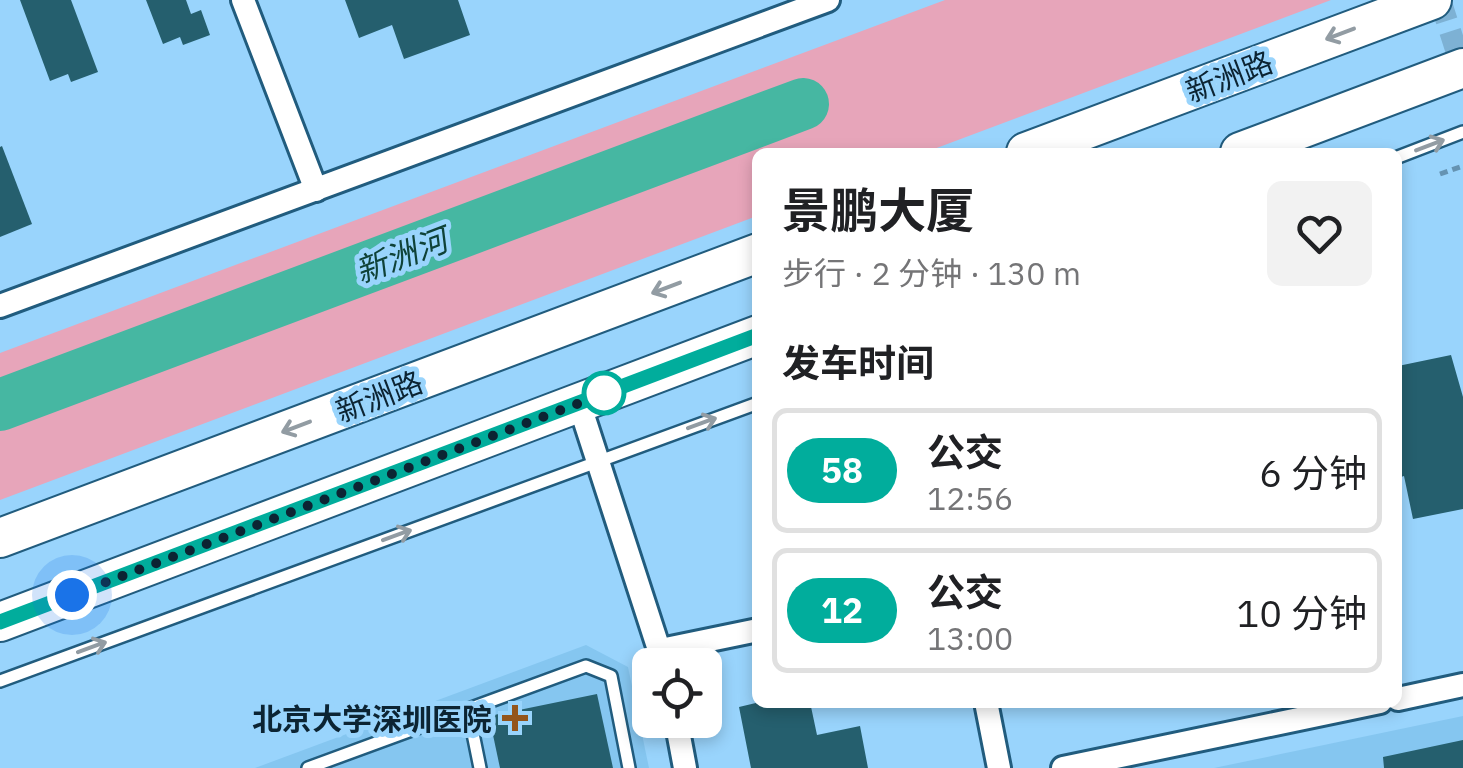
<!DOCTYPE html>
<html lang="zh">
<head>
<meta charset="utf-8">
<style>
  body { margin:0; font-family:"IBM Plex Sans","Noto Sans SC",sans-serif; background:#f2f2f2; color:#202124; height:100vh; display:flex; flex-direction:column; font-size:38px; white-space:nowrap }
  * { box-sizing:border-box; margin:0 }
  p { font-size:32px; color:#757577 }
  .icon { flex:none; width:55px; height:55px; fill:none; stroke:currentColor; stroke-width:2; stroke-linecap:round; stroke-linejoin:round }
  .map { position:relative; flex:1; overflow:hidden }
  .drawer { position:absolute; left:752px; top:148px; width:650px; height:560px; display:flex; flex-direction:column; background:#fff; border-radius:15px; box-shadow:0 5px 15px #0003 }
  .drawer>* { flex:none }
  .badge { padding:0 20px; border-radius:32px; font-size:35px; line-height:65px }
  .tools { position:absolute; left:632px; top:648px; display:grid; gap:20px }
  .tools a { display:grid; place-items:center; width:90px; height:90px; border-radius:15px; background:#fff; box-shadow:0 5px 15px #0003; font-size:50px }
  .you { position:absolute; width:50px; height:50px; margin:-25px; border:8px solid #fff; border-radius:50%; background:#1a73e8; box-shadow:0 0 0 15px #1a73e833 }
  .map>.badge { position:absolute; translate:-50% -50%; box-shadow:0 0 0 5px #fff }
  h2 { padding:0 30px; font-size:38px; line-height:90px }
  .round { display:grid; place-items:center; flex:none; width:105px; height:105px; border-radius:15px; background:#f2f2f2 }
  .head { display:flex; align-items:center; justify-content:space-between; height:170px; padding:0 30px }
  h1 { font-size:48px; font-weight:700; line-height:75px }
  ul { padding:0; list-style:none }
  li { display:flex; align-items:center; gap:30px; height:125px; margin:0 20px 15px; padding:0 10px; border:5px solid #e0e0e0; border-radius:15px }
  li div { flex:1 }
  li b { display:block; font-size:38px }
  li em { font-style:normal }
  li .badge { min-width:110px; font-weight:700; text-align:center }
  .map>svg:first-child { display:block }
</style>
</head>
<body>
<div class="map">
<svg width="1463" height="768" viewBox="0 0 1463 768">
  <rect width="100%" height="100%" fill="#99d4fc"/>
  <g fill="#85c6f0">
    <path d="M586,645L628,667L649,768H255Z"/>
    <path d="M1463,716V768H1214Z"/>
  </g>
  <path fill="#e7a5ba" d="M945,0H1331L926,152H758L757,216L0,500V353Z"/>
  <g fill="none" stroke-linecap="round" stroke-linejoin="round">
    <path stroke="#46b7a2" stroke-width="52" d="M0,405L803,104"/>
  </g>
  <g fill="#255f6e">
    <path d="M20,0H71L98,72L71,82L68,74L50,81Z"/>
    <path d="M146,0H186L191,14L201,10L210,35L183,45L180,37L163,44Z"/>
    <path d="M345,0H458L470,35L404,59L392,25L359,38Z"/>
    <path d="M2,146L32,224L0,237V147Z"/>
    <path d="M1451,355L1463,397V509L1413,519L1404,476L1398,478V366Z"/>
    <path d="M597,694L613,768H500L489,716Z"/>
    <path d="M760,702H810L817,735L860,726L868,768H751L739,707Z"/>
    <path d="M1463,740V768H1384L1383,757Z"/>
  </g>
  <g fill="none" stroke-linecap="round" stroke-linejoin="round">
    <path stroke="#7db1d4" stroke-width="22" stroke-dasharray="22 11" stroke-linecap="butt" d="M1440,0L1463,71"/>
    <g stroke="#215c7e" stroke-width="16">
      <g id="service">
        <path d="M1398,157L1463,132"/>
        <path d="M0,681L758,403"/>
        <path d="M468,709L480,768"/>
        <path d="M308,768L586,666L611,676L629,768"/>
      </g>
    </g>
    <g stroke="#215c7e" stroke-width="28">
      <g id="minor">
        <path d="M243,0L316,190"/>
        <path d="M0,306L828,0"/>
        <path d="M579,403L664,665"/>
        <path d="M661,650L758,630"/>
        <path d="M1398,699L1463,685"/>
        <path d="M986,702L999,768"/>
        <path d="M676,720L685,768"/>
        <path d="M1063,768L1380,702"/>
      </g>
    </g>
    <g stroke="#215c7e" stroke-width="42">
      <g id="primary">
        <path d="M1026,152L1432,0"/>
        <path d="M1240,152L1463,68"/>
        <path d="M0,538L758,253"/>
        <path d="M0,622L758,335"/>
      </g>
    </g>
    <path stroke="#6593b2" stroke-width="5" stroke-dasharray="8 5" stroke-linecap="butt" d="M1440,174L1463,166"/>
    <use href="#service" stroke="#fff" stroke-width="11"/>
    <use href="#minor" stroke="#fff" stroke-width="22"/>
    <use href="#primary" stroke="#fff" stroke-width="38"/>
  </g>
  <defs><path id="oneway-shaft" d="M-6 0H5M1.5-3L5.5 0L1.5 3" fill="none" stroke-width="1.6" stroke-linecap="round" stroke-linejoin="round" transform="scale(2.5)"/></defs>
  <g stroke="#929ca3">
    <use href="#oneway-shaft" transform="translate(1340 34) rotate(159)"/>
    <use href="#oneway-shaft" transform="translate(1430 145) rotate(-21)"/>
    <use href="#oneway-shaft" transform="translate(666 288) rotate(159)"/>
    <use href="#oneway-shaft" transform="translate(702 423) rotate(-20)"/>
    <use href="#oneway-shaft" transform="translate(296 427) rotate(159)"/>
    <use href="#oneway-shaft" transform="translate(397 535) rotate(-20)"/>
    <use href="#oneway-shaft" transform="translate(92 647) rotate(-20)"/>
  </g>
  <g fill="none" stroke-linecap="round" stroke-linejoin="round">
    <g stroke="#fff" stroke-width="22">
      <path id="line" d="M0,622L758,335"/>
    </g>
    <use href="#line" stroke="#01ad9c" stroke-width="15"/>
    <path stroke="#0c2433" stroke-width="10" stroke-dasharray="0 18" d="M72,595L614,390L604,393"/>
  </g>
  <circle fill="#fff" stroke="#01ad9c" stroke-width="5" cx="604" cy="393" r="20"/>
  <path fill="#93551b" stroke="#99d4fc" stroke-width="4" d="M510 703h10v10h10v10h-10v10h-10v-10h-10v-10h10z"/>
  <g text-anchor="middle" dominant-baseline="central" stroke-width="10" stroke-linejoin="round" paint-order="stroke">
    <g font-size="30" fill="#0c2433" stroke="#99d4fc">
      <text transform="translate(1229 76) rotate(-21)">新洲路</text>
      <text transform="translate(379 396) rotate(-21)">新洲路</text>
    </g>
    <g font-size="30" font-weight="bold" fill="#0c2433" stroke="#99d4fc" text-anchor="end">
      <text x="492" y="718">北京大学深圳医院</text>
    </g>
    <g font-size="32" font-style="italic" fill="#0f4238" stroke="#99d4fc">
      <text transform="translate(401 255) rotate(-21)">新洲河</text>
    </g>
  </g>
</svg>
<div class="tools">
<a><svg class="icon" aria-label="locate" viewBox="0 0 24 24"><circle cx="12" cy="12" r="6"/><path d="M12 2v4M12 18v4M2 12h4M18 12h4"/></svg></a>
</div>
<div class="you" style="left:72px;top:595px"></div>
<section class="drawer">
<div class="head"><div><h1>景鹏大厦</h1><p>步行 · 2 分钟 · 130 m</p></div><a class="round"><svg class="icon" aria-label="heart" viewBox="0 0 24 24"><path d="M12 20l-8-8c-3-5 5-10 8-4 3-6 11-1 8 4z"/></svg></a></div>
<h2>发车时间</h2>
<ul>
<li><span class="badge" style="background:#01ad9c;color:#fff">58</span><div><b>公交</b><p>12:56</p></div><em>6 分钟</em></li>
<li><span class="badge" style="background:#01ad9c;color:#fff">12</span><div><b>公交</b><p>13:00</p></div><em>10 分钟</em></li>
</ul>
</section>
</div>
</body>
</html>
